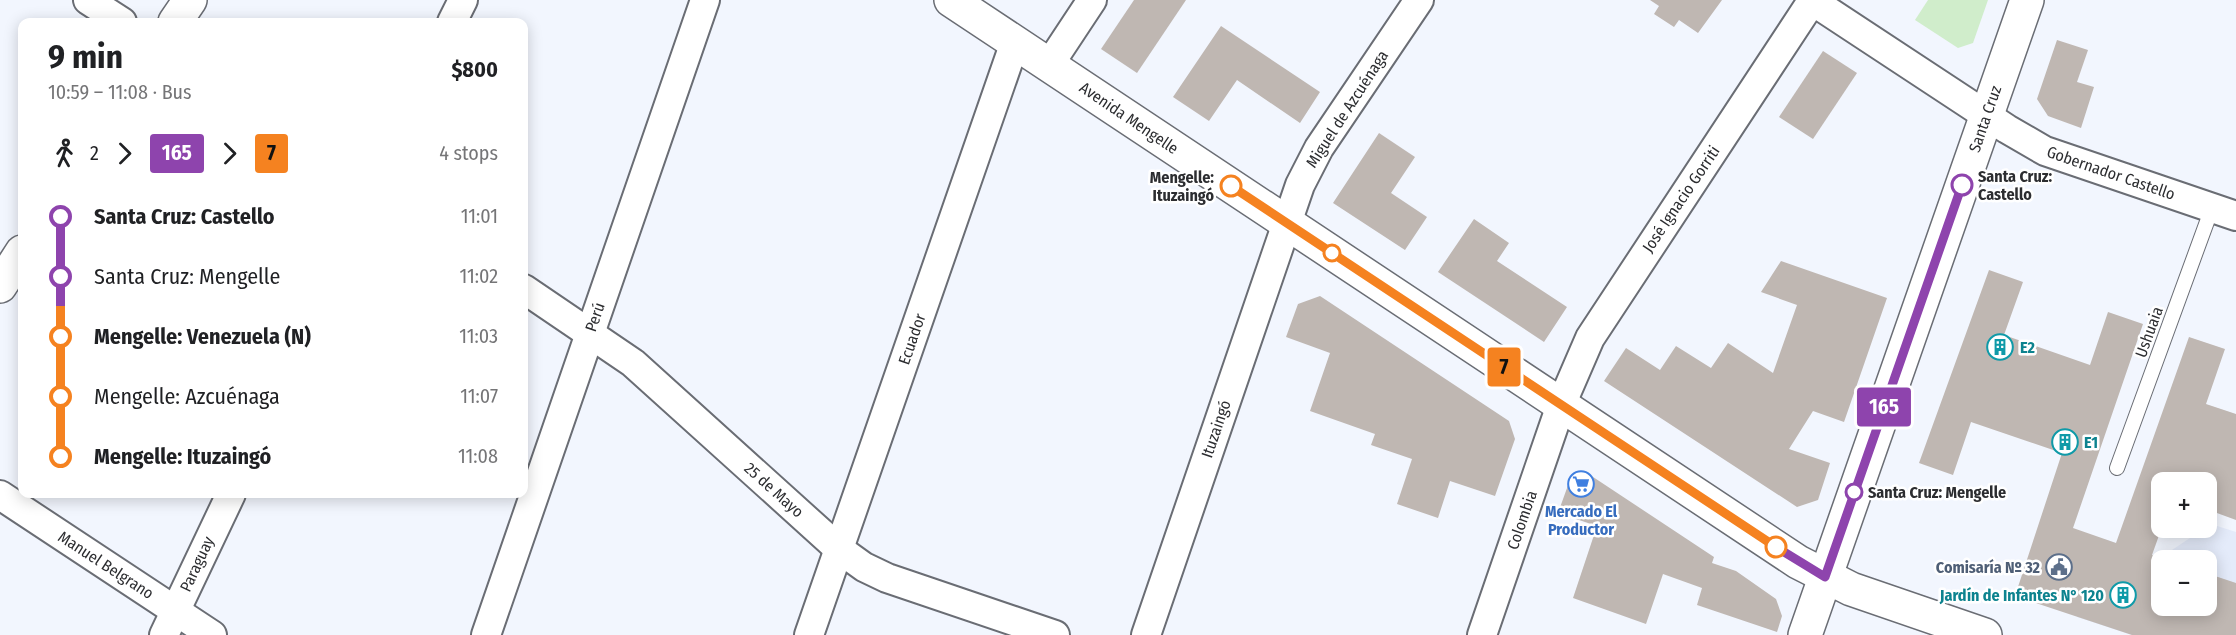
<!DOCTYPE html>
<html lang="en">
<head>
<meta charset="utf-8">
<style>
  body { margin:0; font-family:"Fira Sans Condensed",sans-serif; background:#f6f6f6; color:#202124; height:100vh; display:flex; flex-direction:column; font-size:22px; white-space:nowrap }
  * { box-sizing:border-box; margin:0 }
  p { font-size:20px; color:#757577 }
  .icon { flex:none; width:33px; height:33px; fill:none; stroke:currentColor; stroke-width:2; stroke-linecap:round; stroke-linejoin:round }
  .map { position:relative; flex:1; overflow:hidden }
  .side { position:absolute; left:18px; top:18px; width:510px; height:480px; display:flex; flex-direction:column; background:#fff; border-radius:12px; box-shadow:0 3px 15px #0003 }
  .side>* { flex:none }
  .badge { padding:0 12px; border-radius:4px; font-size:21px; line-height:39px }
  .buttons { position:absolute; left:2151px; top:472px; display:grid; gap:12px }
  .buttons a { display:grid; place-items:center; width:66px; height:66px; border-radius:12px; background:#fff; box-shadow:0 3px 15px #0003; font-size:30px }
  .map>.badge { position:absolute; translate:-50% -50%; box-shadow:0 0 0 3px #fff }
  .legs { display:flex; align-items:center; gap:9px; height:66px; padding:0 30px; font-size:20px }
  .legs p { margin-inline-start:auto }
  .headline { display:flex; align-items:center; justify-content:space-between; height:102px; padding:0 30px }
  h1 { font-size:33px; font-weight:700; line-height:45px }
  ul { padding:0 30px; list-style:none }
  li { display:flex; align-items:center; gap:21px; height:60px; font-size:22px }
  li i { display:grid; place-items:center; width:9px; height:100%; margin:0 8px; background:currentColor }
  li i::after { content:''; width:15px; height:15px; margin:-8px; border:4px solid; border-radius:50%; background:#fff }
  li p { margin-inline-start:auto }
  li:first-child i { background:linear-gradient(#0000 50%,currentColor 0) }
  li:last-child i { background:linear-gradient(currentColor 50%,#0000 0) }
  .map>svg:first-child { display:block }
</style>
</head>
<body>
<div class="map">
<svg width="2236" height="635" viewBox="0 0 2236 635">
  <rect width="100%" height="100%" fill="#f2f6fe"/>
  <path fill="#e4ebfa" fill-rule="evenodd" d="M2211,524L2236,532V635H2132L2077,617L2104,539L2160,558ZM2162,561H2206V606H2162Z"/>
  <path fill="#d0edcb" d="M1928,0H1988L1973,43L1958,48L1915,20Z"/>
  <g fill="#bfb7b2">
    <path d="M1134,0H1186L1137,73L1101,49Z"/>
    <path d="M1650,0H1722L1698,33L1679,20L1674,27L1654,14L1659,6Z"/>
    <path d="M1221,26L1320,92L1300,123L1237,80L1209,121L1173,97Z"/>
    <path d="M2057,40L2088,50L2077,82L2094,87L2081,128L2048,116L2037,99Z"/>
    <path d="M1823,51L1857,73L1813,139L1779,117Z"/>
    <path d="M1379,133L1415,157L1391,193L1427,217L1405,250L1333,203Z"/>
    <path d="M1474,219L1509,243L1497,261L1567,307L1544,342L1438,272Z"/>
    <path d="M1781,261L1887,298L1844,422L1813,411L1789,449L1830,463L1818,500L1797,507L1604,381L1626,348L1660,370L1676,346L1711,368L1728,343L1773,373L1797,305L1761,292Z"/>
    <path d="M1989,270L2023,282L2004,335L2090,365L2108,312L2143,324L2073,528L2116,543L2189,337L2225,349L2206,404L2236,414V520L2206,509V483H2162V527L2152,555L2162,558V606H2206V573L2236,583V635H2132L2015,596L2062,453L1971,422L1953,475L1919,463Z"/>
    <path d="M1320,296L1509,421L1515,439L1495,496L1450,481L1438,518L1397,504L1412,459L1371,445L1375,434L1310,411L1330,353L1286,337L1298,304Z"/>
    <path d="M1584,471L1714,557L1712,563L1736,571L1776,599L1782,616L1777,632L1697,605L1702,588L1663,574L1646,624L1573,598L1597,526L1558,513L1571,477Z"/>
  </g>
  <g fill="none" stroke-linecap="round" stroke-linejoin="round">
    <g stroke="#6a6d74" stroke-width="16">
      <path id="service" d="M2117,468L2212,208"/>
    </g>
    <g stroke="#6a6d74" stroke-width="32">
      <g id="minor">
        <path d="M88,0L122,22"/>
        <path d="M1811,0L2007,129L2045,151L2236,216"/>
        <path d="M452,22L463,0"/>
        <path d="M1049,65L1092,0"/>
        <path d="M524,289L633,363L839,549L864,567L887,578L1055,635"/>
        <path d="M0,495L212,635"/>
        <path d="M164,635L231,494"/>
        <path d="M486,635L705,0"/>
        <path d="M809,635L1015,42"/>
        <path d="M1146,635L1300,185L1319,148L1419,0"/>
        <path d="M1482,635L1561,405L1590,338L1812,1"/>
      </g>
    </g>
    <g stroke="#6a6d74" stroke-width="36">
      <g id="tertiary">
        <path d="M175,22L190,0"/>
        <path d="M0,286L22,252"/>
      </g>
    </g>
    <g stroke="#6a6d74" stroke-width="36">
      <path id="secondary" d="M1805,635L2027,0"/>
    </g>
    <g stroke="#6a6d74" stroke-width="36">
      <path id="primary" d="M951,0L1798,562L1851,589L1985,635"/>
    </g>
    <use href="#service" stroke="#fff" stroke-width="14"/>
    <use href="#minor" stroke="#fff" stroke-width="28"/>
    <use href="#tertiary" stroke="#fff" stroke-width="33"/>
    <use href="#secondary" stroke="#fff" stroke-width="33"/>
    <use href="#primary" stroke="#fff" stroke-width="33"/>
  </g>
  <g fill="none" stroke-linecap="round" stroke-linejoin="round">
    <g stroke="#fff" stroke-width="14">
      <path id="line-1" d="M1776,547L1825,577L1962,185"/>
    </g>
    <g stroke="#fff" stroke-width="14">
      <path id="line-2" d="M1231,186L1776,547"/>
    </g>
    <use href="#line-1" stroke="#8e44ad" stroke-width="9"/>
    <use href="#line-2" stroke="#f58220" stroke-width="9"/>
  </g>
  <defs>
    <g id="building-ring" transform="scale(1.35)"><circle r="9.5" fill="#fff" stroke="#0f9aa8" stroke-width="1.5"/><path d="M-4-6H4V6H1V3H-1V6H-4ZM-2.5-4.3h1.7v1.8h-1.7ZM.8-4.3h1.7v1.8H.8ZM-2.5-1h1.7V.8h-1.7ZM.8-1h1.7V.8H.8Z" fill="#0f9aa8"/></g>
    <g id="supermarket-ring" transform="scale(1.35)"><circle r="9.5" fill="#fff" stroke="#3f7fe0" stroke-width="1.5"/><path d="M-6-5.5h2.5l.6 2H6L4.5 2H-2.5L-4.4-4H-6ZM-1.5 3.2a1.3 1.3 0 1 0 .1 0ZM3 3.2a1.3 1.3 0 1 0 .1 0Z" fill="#3f7fe0"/></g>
    <g id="civic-ring" transform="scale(1.35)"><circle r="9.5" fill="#fff" stroke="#5c6f8a" stroke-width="1.5"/><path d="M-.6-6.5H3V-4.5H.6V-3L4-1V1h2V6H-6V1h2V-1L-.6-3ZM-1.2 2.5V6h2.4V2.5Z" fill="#5c6f8a"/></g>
  </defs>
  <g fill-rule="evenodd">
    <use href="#building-ring" x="2000" y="347"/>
    <use href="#building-ring" x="2065" y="442"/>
    <use href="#supermarket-ring" x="1581" y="484"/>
    <use href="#civic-ring" x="2059" y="567"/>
    <use href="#building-ring" x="2123" y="595"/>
  </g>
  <g fill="#fff" stroke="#8e44ad" stroke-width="3">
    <circle cx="1962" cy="185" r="10"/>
    <circle cx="1854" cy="492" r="8"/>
  </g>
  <g fill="#fff" stroke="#f58220" stroke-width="3">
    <circle cx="1231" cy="186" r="10"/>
    <circle cx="1332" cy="253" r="8"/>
    <circle cx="1776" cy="547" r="10"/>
  </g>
  <g text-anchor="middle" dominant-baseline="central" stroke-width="5" stroke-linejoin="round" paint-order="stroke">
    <g font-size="16" fill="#2c2d30" stroke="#fff">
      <text transform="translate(1347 109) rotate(-57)">Miguel de Azcuénaga</text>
      <text transform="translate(1129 118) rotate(34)">Avenida Mengelle</text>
      <text transform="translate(1985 119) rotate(-71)">Santa Cruz</text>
      <text transform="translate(2111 173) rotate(19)">Gobernador Castello</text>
      <text transform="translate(1681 199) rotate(-56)">José Ignacio Gorriti</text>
      <text transform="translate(595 317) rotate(-71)">Perú</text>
      <text transform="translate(2149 332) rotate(-70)">Ushuaia</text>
      <text transform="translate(912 339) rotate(-71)">Ecuador</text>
      <text transform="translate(1216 429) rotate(-71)">Ituzaingó</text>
      <text transform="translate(774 490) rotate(42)">25 de Mayo</text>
      <text transform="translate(1522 520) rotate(-71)">Colombia</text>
      <text transform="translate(197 564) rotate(-65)">Paraguay</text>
      <text transform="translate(106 565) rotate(33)">Manuel Belgrano</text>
    </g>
    <g font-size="16" font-weight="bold" fill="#2c2d30" stroke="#fff" text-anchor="start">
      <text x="1978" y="176">Santa Cruz:<tspan x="1978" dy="18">Castello</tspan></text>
      <text x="1214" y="177" text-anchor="end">Mengelle:<tspan x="1214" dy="18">Ituzaingó</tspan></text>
      <text x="1868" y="492">Santa Cruz: Mengelle</text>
    </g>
    <g font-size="16" font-weight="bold" fill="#0d838f" stroke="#fff" text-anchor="start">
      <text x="2020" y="347">E2</text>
      <text x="2084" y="442">E1</text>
      <text x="2104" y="595" text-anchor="end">Jardín de Infantes N° 120</text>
    </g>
    <g font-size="16" font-weight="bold" fill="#366cbe" stroke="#fff">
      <text x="1581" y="511">Mercado El<tspan x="1581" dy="18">Productor</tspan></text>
    </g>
    <g font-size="16" font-weight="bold" fill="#4e5e75" stroke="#fff" text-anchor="end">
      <text x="2040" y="567">Comisaría Nº 32</text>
    </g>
  </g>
</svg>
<div class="buttons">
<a>+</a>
<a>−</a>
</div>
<b class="badge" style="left:1884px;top:407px;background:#8e44ad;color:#fff">165</b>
<b class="badge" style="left:1504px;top:367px;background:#f58220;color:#111">7</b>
<section class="side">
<div class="headline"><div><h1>9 min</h1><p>10:59 – 11:08 · Bus</p></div><b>$800</b></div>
<div class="legs"><svg class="icon" aria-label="walk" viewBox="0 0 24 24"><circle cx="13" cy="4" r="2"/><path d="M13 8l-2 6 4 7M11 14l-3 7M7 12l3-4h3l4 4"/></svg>2<svg class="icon" aria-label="forward" viewBox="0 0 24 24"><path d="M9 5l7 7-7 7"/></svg><b class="badge" style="background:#8e44ad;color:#fff">165</b><svg class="icon" aria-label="forward" viewBox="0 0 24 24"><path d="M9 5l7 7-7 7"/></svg><b class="badge" style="background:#f58220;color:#111">7</b><p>4 stops</p></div>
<ul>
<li><i style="color:#8e44ad"></i><b>Santa Cruz: Castello</b><p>11:01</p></li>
<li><i style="color:#8e44ad"></i><span>Santa Cruz: Mengelle</span><p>11:02</p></li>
<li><i style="color:#f58220"></i><b>Mengelle: Venezuela (N)</b><p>11:03</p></li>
<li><i style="color:#f58220"></i><span>Mengelle: Azcuénaga</span><p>11:07</p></li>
<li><i style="color:#f58220"></i><b>Mengelle: Ituzaingó</b><p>11:08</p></li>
</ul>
</section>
</div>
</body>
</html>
